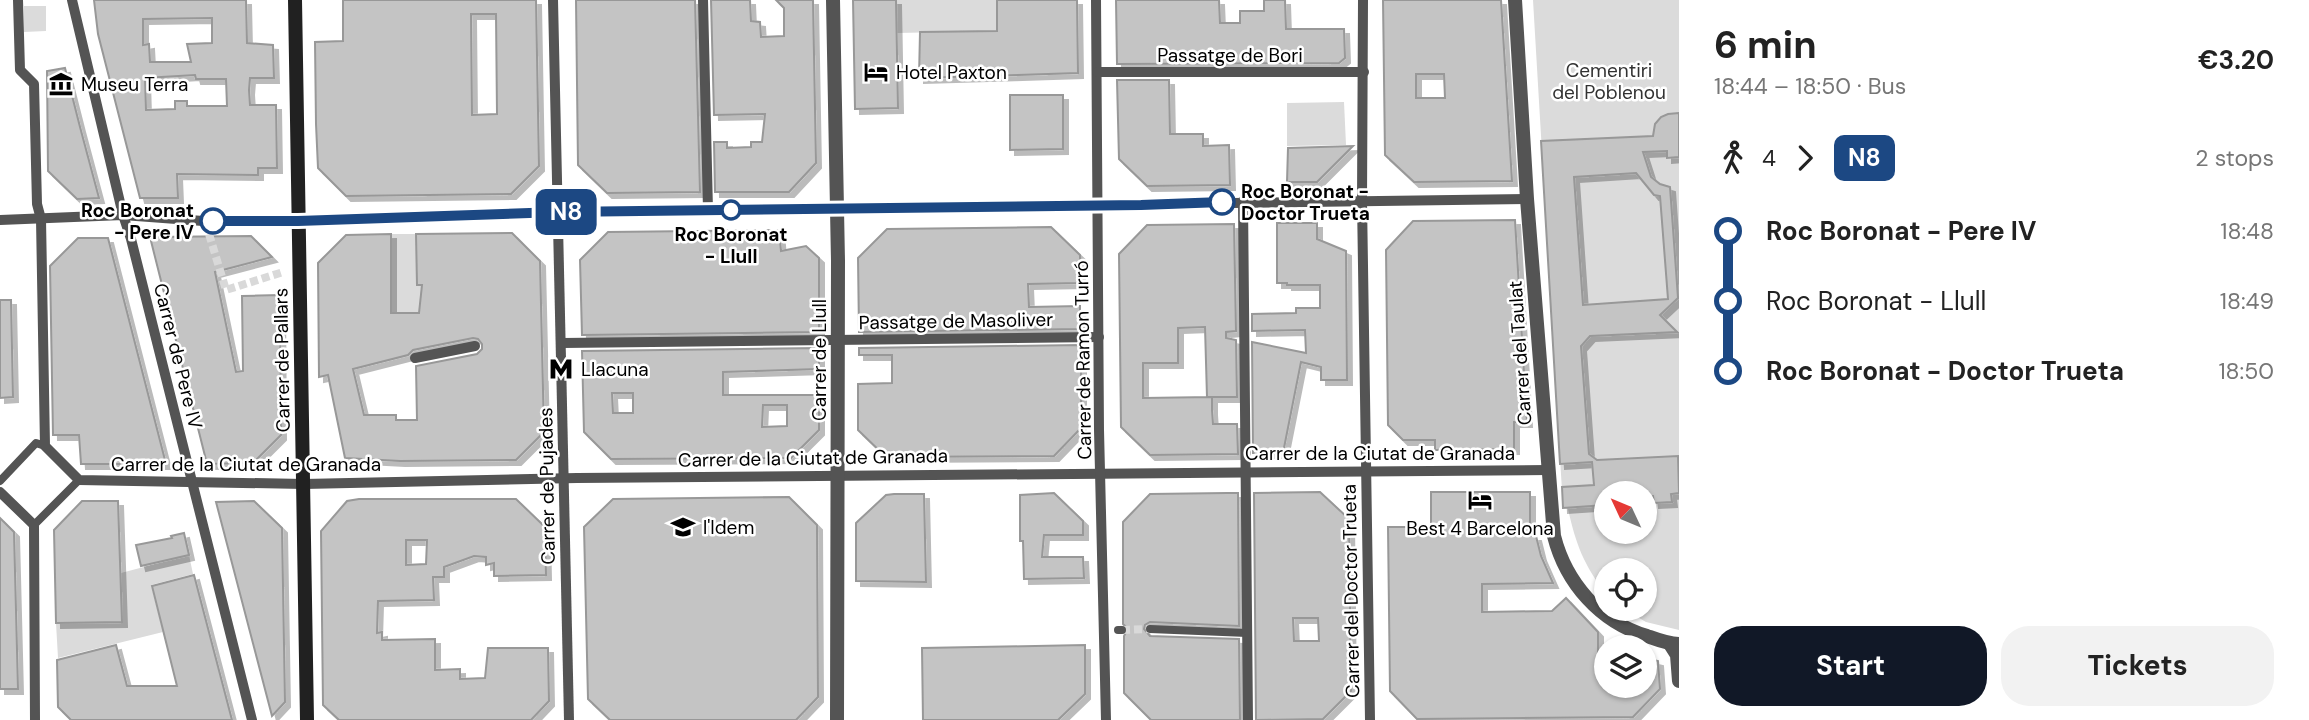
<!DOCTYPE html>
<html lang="en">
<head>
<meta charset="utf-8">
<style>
  body { margin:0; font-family:"DM Sans",sans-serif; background:#f2f2f2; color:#222; height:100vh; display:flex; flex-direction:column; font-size:26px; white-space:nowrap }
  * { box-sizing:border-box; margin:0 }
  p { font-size:23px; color:#767676 }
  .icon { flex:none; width:38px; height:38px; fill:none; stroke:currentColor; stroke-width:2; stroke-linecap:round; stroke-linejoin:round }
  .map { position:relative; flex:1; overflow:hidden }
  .drawer { display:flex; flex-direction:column; background:#fff; width:630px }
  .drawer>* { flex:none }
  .badge { padding:0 14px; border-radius:10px; font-size:24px; line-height:46px }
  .needle { width:46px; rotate:314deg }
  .tools { position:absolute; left:1594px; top:481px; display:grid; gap:14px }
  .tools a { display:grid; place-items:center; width:63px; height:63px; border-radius:50%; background:#fff; box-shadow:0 2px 5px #0004; font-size:35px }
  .map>.badge { position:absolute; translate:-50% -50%; box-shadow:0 0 0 4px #fff }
  .legs { display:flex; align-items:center; gap:10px; height:77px; padding:0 35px; font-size:23px }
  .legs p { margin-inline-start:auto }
  .head { display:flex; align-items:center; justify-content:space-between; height:119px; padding:0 35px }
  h1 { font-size:38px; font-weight:700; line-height:52px }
  .primary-button { display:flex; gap:14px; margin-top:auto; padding:14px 35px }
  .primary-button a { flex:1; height:80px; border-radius:28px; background:#111827; color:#fff; font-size:28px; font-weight:700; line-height:80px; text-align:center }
  .primary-button a+a { background:#f2f2f2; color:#222 }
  ul { padding:0 35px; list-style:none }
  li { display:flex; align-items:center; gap:24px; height:70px; font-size:26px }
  li i { display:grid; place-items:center; width:10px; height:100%; margin:0 9px; background:currentColor }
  li i::after { content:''; width:18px; height:18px; margin:-9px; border:5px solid; border-radius:50%; background:#fff }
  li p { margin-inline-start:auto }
  li:first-child i { background:linear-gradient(#0000 50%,currentColor 0) }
  li:last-child i { background:linear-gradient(currentColor 50%,#0000 0) }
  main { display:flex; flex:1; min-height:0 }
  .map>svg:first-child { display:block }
</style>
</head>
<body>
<main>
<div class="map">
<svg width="1679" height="720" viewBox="0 0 1679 720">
  <defs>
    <filter id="shadow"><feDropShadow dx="5" dy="5" stdDeviation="0" flood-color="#0004"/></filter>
  </defs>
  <rect width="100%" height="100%" fill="#fff"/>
  <g fill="#dbdbdb" fill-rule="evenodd">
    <path d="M896,0H997V31L897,33Z"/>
    <path d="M1533,0H1679V630L1646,622L1624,609H1645V570H1606V594C1584,565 1576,545 1568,509L1563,508ZM1606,494H1645V532H1606Z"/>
    <path d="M24,6H46V31L24,32Z"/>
    <path d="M1344,102L1346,145L1287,146V103Z"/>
    <path d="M391,234H416L417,284L422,285L419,313H391Z"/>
    <path d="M189,555L193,574L151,585L163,632L58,658L56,623L121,622V573Z"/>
  </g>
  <g fill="#c4c4c4" stroke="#989898" stroke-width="2" fill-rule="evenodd" filter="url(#shadow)">
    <path d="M94,0H246L247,43L273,45L274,78H250L249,90L250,105H276L277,168H258V175L177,174L178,198H140L98,34ZM212,18V43L187,44L191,62H150L149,44L143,45V19ZM195,75L196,79H226L227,106H187V101H175V109L146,110L145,78Z"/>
    <path d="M343,0H536L539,166L511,194L346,196L318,168L316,124L315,42L343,41ZM471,14H496L497,114L472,115Z"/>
    <path d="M576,0H695L700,192L607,193L578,165Z"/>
    <path d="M711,0H750L751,21L760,22L761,37L784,36V8L776,0H813L816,163L789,192H715L714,142H727V148L751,147V142H762L765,114L714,115Z"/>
    <path d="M853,0H896L898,108L855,109Z"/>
    <path d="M997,0H1077L1078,73L919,78L920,32L997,31Z"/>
    <path d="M1116,0H1219L1220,23H1240V11H1264V0H1285L1286,29H1344L1345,58L1339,63L1117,64Z"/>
    <path d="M1383,0H1501L1512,181L1414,182L1385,155ZM1416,74H1444L1445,98H1416Z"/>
    <path d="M65,68L80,127L99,198L77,199L48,171L47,71Z"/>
    <path d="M1117,80H1169L1170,134H1203V146L1229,145L1230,185L1147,186L1119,159Z"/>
    <path d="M1010,95H1063V149L1010,150Z"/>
    <path d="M1679,113V157L1667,158V151L1643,152L1651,177L1660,184L1670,187L1678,298L1660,315L1677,332L1590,336L1581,346L1589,454L1597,460L1678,456L1679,493L1671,494L1672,502L1654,503L1653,496L1645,497V494H1606V505L1563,508L1562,487L1594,485L1592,462L1560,464L1541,141L1653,136L1655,124L1661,117L1668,114ZM1636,173L1654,195L1660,196L1668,299L1583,305L1574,177Z"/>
    <path d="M1353,146L1317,182H1287L1288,148Z"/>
    <path d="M1515,220L1527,422H1514V449L1435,450V440H1403L1388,425L1386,250L1413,221Z"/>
    <path d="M1277,223H1317V239L1346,251L1347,380H1321V367L1301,362L1283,453H1253L1252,342L1306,353L1305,330L1252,331V314L1296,313V308H1320V285H1287V283H1277Z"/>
    <path d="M1234,224L1236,331L1226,332V338L1236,340L1237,397H1212V410L1213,424H1237L1238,454L1150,455L1121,427L1119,254L1147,225ZM1205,327L1207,397H1212L1143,398V363H1178V328Z"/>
    <path d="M1051,227L1080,255V283L1028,284L1029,307L1080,306V329L859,332L858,258L887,229Z"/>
    <path d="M779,230L781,251L806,246L819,258V332L582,335L580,260L608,232Z"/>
    <path d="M512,233L540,261L544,432L516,460L400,461L345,458L328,375L319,377L318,263L346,235L391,234V313H419L422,285H417L416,234ZM473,338L478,339L482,344V349L477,354L416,366L417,420H396V415H364L353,369L408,355L413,350Z"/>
    <path d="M251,236L272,257L215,272L236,372L243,371L242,296L280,295L281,435L253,463L207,464L150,237Z"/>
    <path d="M78,238H108L166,464H81L79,435H53L50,266Z"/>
    <path d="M0,300H11L13,397L0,398Z"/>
    <path d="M1081,345V428L1054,456L886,457L858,430V384L892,383V355H859V348Z"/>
    <path d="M819,348V369L723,372V395H819V430L791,458L611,459L584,432L582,351ZM612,393H633V413H613ZM763,405H787V426L762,427Z"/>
    <path d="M1320,492L1349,519L1351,691L1323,719L1256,720L1254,493ZM1293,618H1318L1319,641H1294Z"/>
    <path d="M1431,492H1530V536H1536L1541,556L1553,583L1482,584V612L1552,611L1566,598L1598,632V654H1606V686H1645V658L1658,661L1660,689L1633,717L1417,719L1390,691L1388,527H1431Z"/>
    <path d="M1054,493L1083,521V535H1044L1042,557H1083L1084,578L1024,579L1023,541H1020V495Z"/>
    <path d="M1227,493H1238L1239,626L1150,622L1145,625L1144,629L1150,636L1239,639L1240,720H1151L1124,693V636L1128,629L1123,624V522L1150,494Z"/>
    <path d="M894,494H924L926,582L856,581V523L886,495Z"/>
    <path d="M789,497L817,525L818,697L796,720H610L588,699L584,527L613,499Z"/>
    <path d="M359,499H516L545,527L546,575L494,576V563L486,565V557L474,556L444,567V577H433L434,600L378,601L377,633L382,632V640L435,639V670L460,669V679L485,678L488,648H548L549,701L531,720H339L323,705L321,531L347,501ZM406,540H427L426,564L406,565Z"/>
    <path d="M82,501H118L122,622L56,623L54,530Z"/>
    <path d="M254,501L282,528L285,702L272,716L216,502Z"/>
    <path d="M0,518L14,532L18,689H0Z"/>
    <path d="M184,533L189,555L141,566L136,545L172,538L171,536Z"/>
    <path d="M194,575L232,720H71L58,707L57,660L116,645L127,686H177L152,586Z"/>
    <path d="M1085,645V694L1058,720H923L922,648Z"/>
  </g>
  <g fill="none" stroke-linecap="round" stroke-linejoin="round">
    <g stroke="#d9d9d9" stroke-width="8" stroke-dasharray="8 4" stroke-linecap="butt">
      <path d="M209,234L226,290L283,272"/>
      <path d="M1122,630L1150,629"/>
    </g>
    <g stroke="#545454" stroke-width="8">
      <path d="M0,481L36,443L45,446"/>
      <path d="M34,525L79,480"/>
      <path d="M1150,629L1247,633"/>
      <path d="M1118,630H1122"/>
    </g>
    <g stroke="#545454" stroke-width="10">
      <path d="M18,0L20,70L34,84L37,204L41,219L45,446L79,480L304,484L577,478L1548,470"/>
      <path d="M72,0L123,215L131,239L252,720"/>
      <path d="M553,0L569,720"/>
      <path d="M703,0L708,210"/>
      <path d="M1096,0L1099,430L1106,720"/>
      <path d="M1363,0L1362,201L1370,720"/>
      <path d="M1097,72H1364"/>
      <path d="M1243,201L1248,720"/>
      <path d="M0,220L123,215L203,221H298L558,212L1527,199"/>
      <path d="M562,343L1099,337"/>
      <path d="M415,358L475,346"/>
      <path d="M0,492L34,525L35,720"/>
    </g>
    <g stroke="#545454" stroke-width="14">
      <path d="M833,0L838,261L837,720"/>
      <path d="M1515,0L1527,199L1554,536C1566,583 1600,622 1647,636C1658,640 1668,644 1679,644"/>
      <path d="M1670,644L1677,655L1679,681"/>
    </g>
    <path stroke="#212121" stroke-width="14" d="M295,0L307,720"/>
  </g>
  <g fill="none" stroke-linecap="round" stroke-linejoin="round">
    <g stroke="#fff" stroke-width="16">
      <path id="line-1" d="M213,221H298L558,212L1141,205L1222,202"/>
    </g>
    <use href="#line-1" stroke="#1c4883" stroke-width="10"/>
  </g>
  <defs>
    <g id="hotel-bare" transform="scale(1.89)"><path d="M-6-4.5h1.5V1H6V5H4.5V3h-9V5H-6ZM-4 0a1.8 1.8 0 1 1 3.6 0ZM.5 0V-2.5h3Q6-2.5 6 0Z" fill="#000" stroke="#fff" stroke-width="2.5" paint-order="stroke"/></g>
    <g id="museum-bare" transform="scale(1.89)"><path d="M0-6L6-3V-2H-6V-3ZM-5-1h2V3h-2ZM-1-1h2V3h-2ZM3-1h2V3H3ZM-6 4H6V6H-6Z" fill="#000" stroke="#fff" stroke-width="2.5" paint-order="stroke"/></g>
    <g id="metro-bare" transform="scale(1.89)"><path d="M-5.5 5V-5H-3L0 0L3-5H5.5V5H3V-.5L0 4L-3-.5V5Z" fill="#000" stroke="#fff" stroke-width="2.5" paint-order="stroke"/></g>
    <g id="university-bare" transform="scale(1.89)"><path d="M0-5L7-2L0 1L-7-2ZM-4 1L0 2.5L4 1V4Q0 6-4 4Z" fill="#000" stroke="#fff" stroke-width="2.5" paint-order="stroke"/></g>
  </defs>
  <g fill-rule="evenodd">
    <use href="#hotel-bare" x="876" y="72"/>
    <use href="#museum-bare" x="61" y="84"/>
    <use href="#metro-bare" x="561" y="369"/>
    <use href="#hotel-bare" x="1480" y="500"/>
    <use href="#university-bare" x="683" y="527"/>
  </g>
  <g fill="#fff" stroke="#1c4883" stroke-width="3.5">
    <circle cx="1222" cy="202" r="12"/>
    <circle cx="731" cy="210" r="9"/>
    <circle cx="213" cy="221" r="12"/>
  </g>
  <g text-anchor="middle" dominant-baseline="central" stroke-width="5" stroke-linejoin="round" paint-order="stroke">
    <g font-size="19" fill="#000" stroke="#fff">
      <text x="1230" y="55">Passatge de Bori</text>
      <text transform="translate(956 321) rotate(-1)">Passatge de Masoliver</text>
      <text transform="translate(1520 353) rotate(-94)">Carrer del Taulat</text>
      <text transform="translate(178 356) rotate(76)">Carrer de Pere IV</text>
      <text transform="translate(282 360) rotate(-91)">Carrer de Pallars</text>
      <text transform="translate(819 360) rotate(-90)">Carrer de Llull</text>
      <text transform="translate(1083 360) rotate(-91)">Carrer de Ramon Turró</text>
      <text x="1380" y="453">Carrer de la Ciutat de Granada</text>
      <text transform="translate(813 458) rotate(-1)">Carrer de la Ciutat de Granada</text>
      <text x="246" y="464">Carrer de la Ciutat de Granada</text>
      <text transform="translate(547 486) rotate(-91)">Carrer de Pujades</text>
      <text transform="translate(1351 591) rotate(-91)">Carrer del Doctor Trueta</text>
    </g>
    <g font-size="19" fill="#323232" stroke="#fff">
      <text x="1609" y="70">Cementiri<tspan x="1609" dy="22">del Poblenou</tspan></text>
    </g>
    <g font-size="19" fill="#000" stroke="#fff" text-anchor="start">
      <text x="896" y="72">Hotel Paxton</text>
      <text x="81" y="84">Museu Terra</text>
      <text x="581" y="369">Llacuna</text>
      <text x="703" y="527">l'Idem</text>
      <text x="1480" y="528" text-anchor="middle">Best 4 Barcelona</text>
    </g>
    <g font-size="19" font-weight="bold" fill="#000" stroke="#fff" text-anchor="start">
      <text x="1241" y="191">Roc Boronat -<tspan x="1241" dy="22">Doctor Trueta</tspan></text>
      <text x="194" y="210" text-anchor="end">Roc Boronat<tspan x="194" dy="22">- Pere IV</tspan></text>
      <text x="731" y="234" text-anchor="middle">Roc Boronat<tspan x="731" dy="22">- Llull</tspan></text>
    </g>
  </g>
</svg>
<div class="tools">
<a><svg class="needle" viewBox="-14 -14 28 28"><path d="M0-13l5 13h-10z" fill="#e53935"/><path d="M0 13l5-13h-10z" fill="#767676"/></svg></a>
<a><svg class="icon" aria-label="locate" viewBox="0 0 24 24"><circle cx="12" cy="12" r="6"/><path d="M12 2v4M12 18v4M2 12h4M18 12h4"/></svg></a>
<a><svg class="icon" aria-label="layers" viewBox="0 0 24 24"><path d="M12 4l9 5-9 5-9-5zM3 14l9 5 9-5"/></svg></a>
</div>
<b class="badge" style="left:566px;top:212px;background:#1c4883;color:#fff">N8</b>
</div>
<section class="drawer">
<div class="head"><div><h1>6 min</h1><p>18:44 – 18:50 · Bus</p></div><b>€3.20</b></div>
<div class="legs"><svg class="icon" aria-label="walk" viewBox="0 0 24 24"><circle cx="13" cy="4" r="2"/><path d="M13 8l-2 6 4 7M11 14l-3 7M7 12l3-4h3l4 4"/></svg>4<svg class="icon" aria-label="forward" viewBox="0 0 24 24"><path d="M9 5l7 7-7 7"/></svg><b class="badge" style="background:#1c4883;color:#fff">N8</b><p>2 stops</p></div>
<ul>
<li><i style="color:#1c4883"></i><b>Roc Boronat - Pere IV</b><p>18:48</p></li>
<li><i style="color:#1c4883"></i><span>Roc Boronat - Llull</span><p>18:49</p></li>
<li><i style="color:#1c4883"></i><b>Roc Boronat - Doctor Trueta</b><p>18:50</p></li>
</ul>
<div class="primary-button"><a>Start</a><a>Tickets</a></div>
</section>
</main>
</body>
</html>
